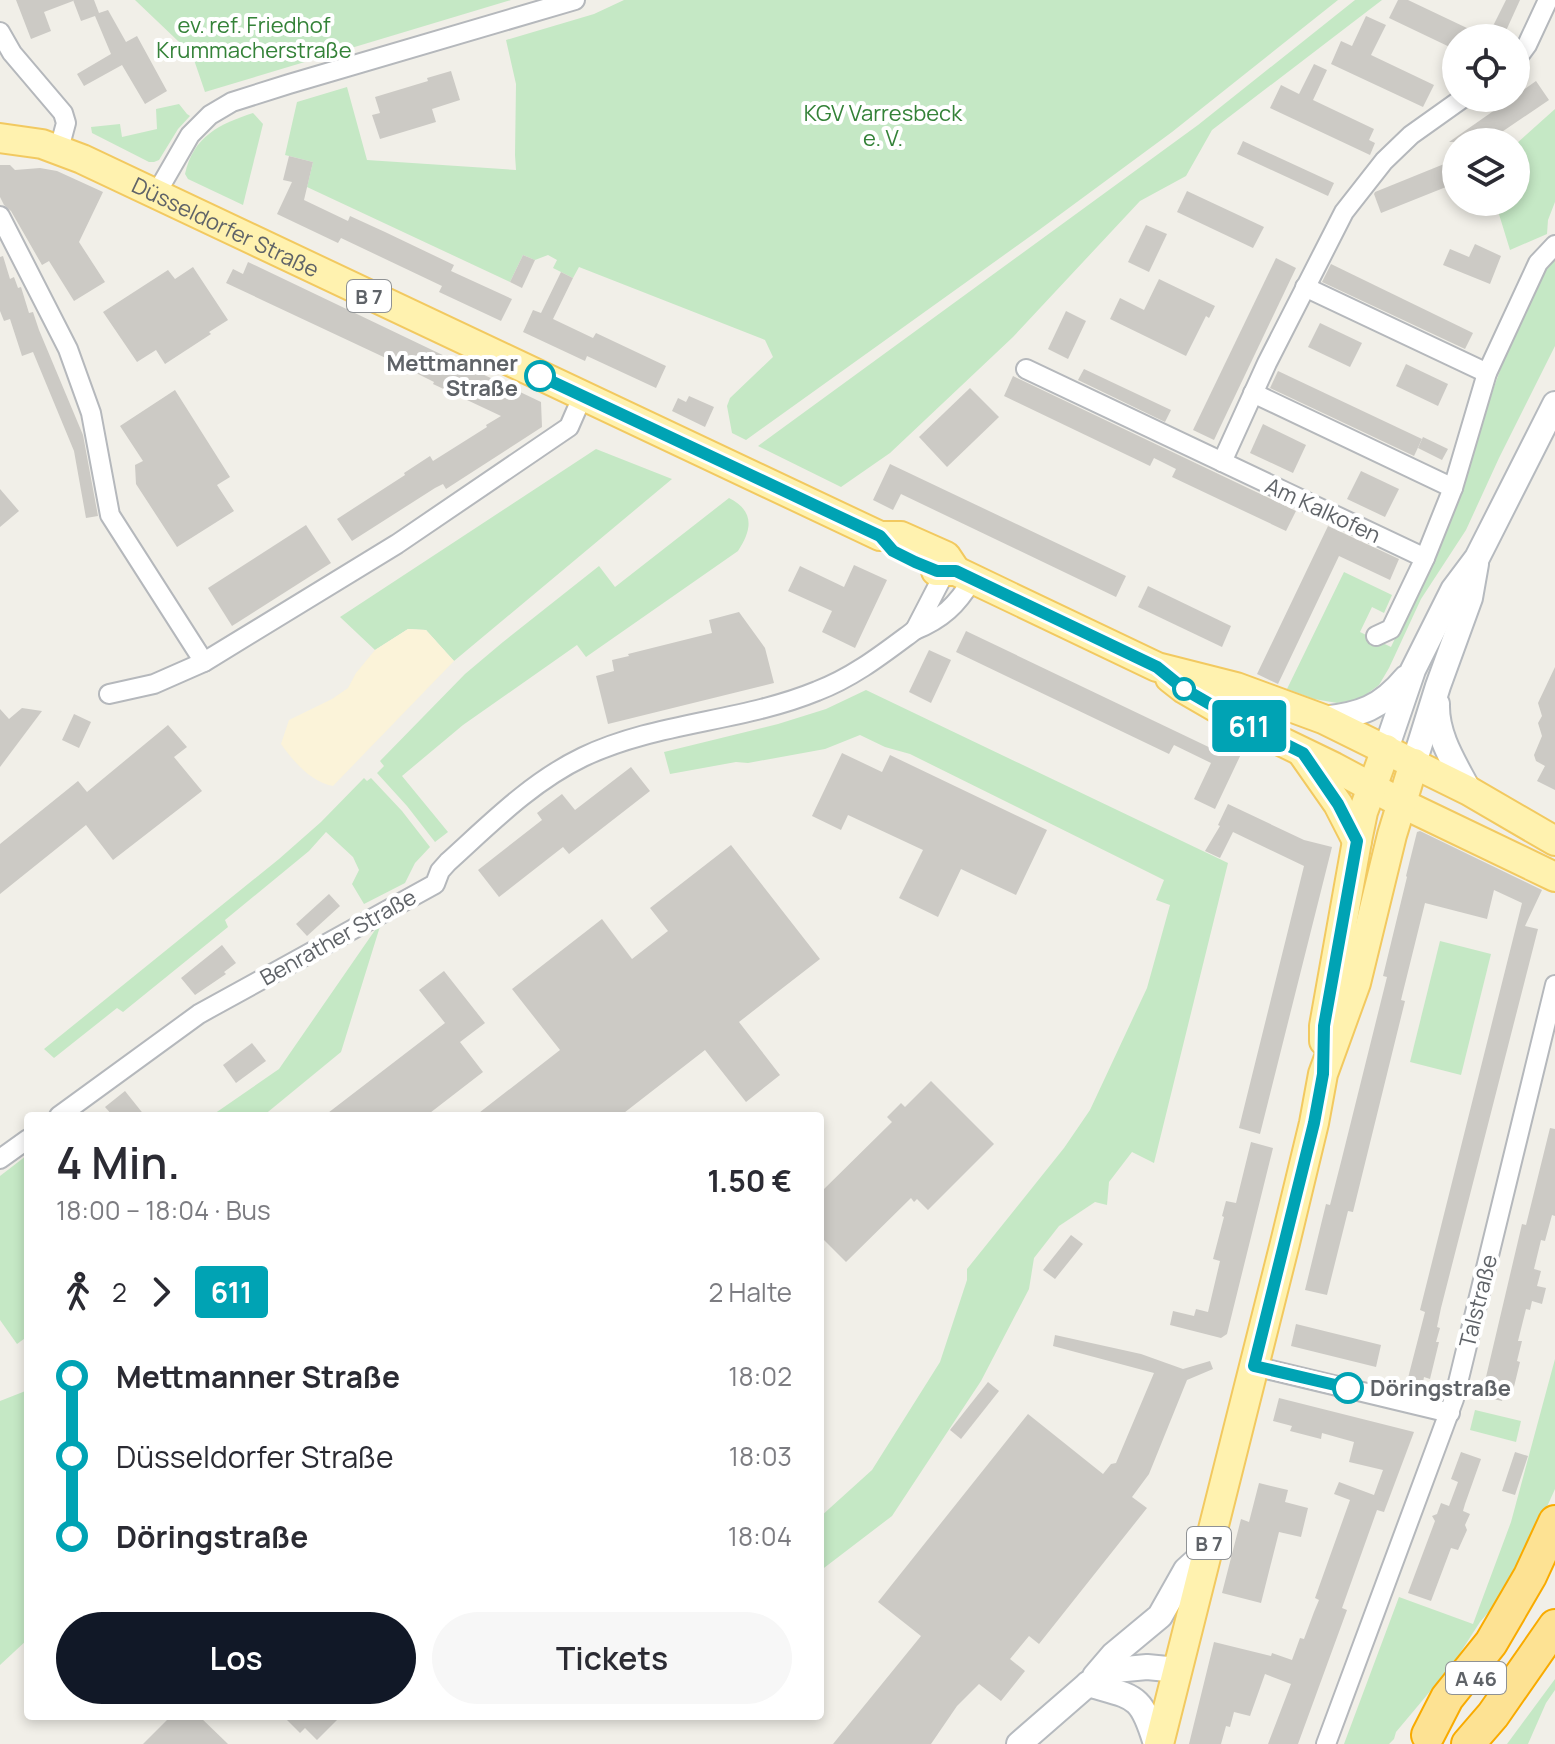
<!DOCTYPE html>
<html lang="de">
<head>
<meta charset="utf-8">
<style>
  body { margin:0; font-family:Manrope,sans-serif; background:#f7f7f7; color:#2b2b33; height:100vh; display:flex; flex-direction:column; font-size:30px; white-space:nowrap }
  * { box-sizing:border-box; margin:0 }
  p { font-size:26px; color:#7c7c81 }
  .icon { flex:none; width:44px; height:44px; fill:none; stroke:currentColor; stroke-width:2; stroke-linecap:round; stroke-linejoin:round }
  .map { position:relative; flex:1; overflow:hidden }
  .details { position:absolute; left:24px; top:1112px; width:800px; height:608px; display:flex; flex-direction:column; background:#fff; border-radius:8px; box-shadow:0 4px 12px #0003 }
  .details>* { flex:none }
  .badge { padding:0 16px; border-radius:6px; font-size:28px; line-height:52px }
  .fabs { position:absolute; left:1442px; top:24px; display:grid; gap:16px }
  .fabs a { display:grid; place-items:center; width:88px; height:88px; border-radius:50%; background:#fff; box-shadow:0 4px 12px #0003; font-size:40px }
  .map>.badge { position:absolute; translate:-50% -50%; box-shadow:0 0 0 4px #fff }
  .legs { display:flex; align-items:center; gap:12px; height:88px; padding:0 32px; font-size:26px }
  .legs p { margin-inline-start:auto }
  .head { display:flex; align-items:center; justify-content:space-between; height:136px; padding:0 32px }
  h1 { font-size:44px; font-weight:600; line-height:60px }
  .button { display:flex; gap:16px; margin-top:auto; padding:16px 32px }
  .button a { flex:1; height:92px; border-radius:48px; background:#111827; color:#fff; font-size:32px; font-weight:600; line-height:92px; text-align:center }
  .button a+a { background:#f7f7f7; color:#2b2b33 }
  ul { padding:0 32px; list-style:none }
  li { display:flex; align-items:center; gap:28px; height:80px; font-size:30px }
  li i { display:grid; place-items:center; width:12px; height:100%; margin:0 10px; background:currentColor }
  li i::after { content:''; width:20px; height:20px; margin:-10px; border:6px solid; border-radius:50%; background:#fff }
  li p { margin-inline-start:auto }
  li:first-child i { background:linear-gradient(#0000 50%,currentColor 0) }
  li:last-child i { background:linear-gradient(currentColor 50%,#0000 0) }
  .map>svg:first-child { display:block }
</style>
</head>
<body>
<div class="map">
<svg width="1555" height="1744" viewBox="0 0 1555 1744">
  <rect width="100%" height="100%" fill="#f1efe8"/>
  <g fill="#c5e8c5">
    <path d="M135,0H511L205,92L191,51L178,41Z"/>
    <path d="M624,0H1338L1172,132L1039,230L746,440L732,433L727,406L730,398L773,357L765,340L579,267L573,278L553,268L557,260L548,255L535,260L523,255L510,282L307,187L313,162L285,155L297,102L347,87L367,160L516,170L515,155L516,84L506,40L594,14Z"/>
    <path d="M1355,0H1382L1212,130L1186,176L1140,201L1013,337L890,453L841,487L758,446L1198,125Z"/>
    <path d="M179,104L187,114L190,116L178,129L159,160L154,162H149L92,133L91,127L120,124L122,137L157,129L156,109Z"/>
    <path d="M1555,109V202L1548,220L1547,234L1510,250L1498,211L1499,202H1516V144Z"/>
    <path d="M253,113L263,124L243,205L188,179L185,174C193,136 220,124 253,113Z"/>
    <path d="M1555,258V346L1499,458L1466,530L1421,599L1389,668L1379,685L1360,699L1337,703L1314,699L1287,689L1344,572L1392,595L1384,613L1372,607L1360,632L1391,647L1429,566L1455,504L1494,387L1508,349L1545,268Z"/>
    <path d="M596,449L672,479L454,661L426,630L408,629L375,650L340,617Z"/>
    <path d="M729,498C755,511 752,530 738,551L586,657L577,645L463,725L402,776L448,832L435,842L407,806L377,773L384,766L380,761L465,674L503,642L599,566L615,587Z"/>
    <path d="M866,690L1228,863L1154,1163L1132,1152L1109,1182L1107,1205L1095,1202L1059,1226L1034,1258L1029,1289L981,1381L892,1516L820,1571V1517L872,1470L940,1362L967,1280V1269L1064,1148L1090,1110L1147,988L1170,905L1156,900L1164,880L910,754L885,747L860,735L825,749L748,763L736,762L670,774L664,752L778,724L826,709Z"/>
    <path d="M364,778L367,781L371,778L402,811L430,847L415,863L405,883L364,904L352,884L359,870L353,857L326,832L309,851L225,920L228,927L123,1012L117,1008L54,1058L44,1049L279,859L321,822Z"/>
    <path d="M382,920L341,1052L263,1116H211L279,1069Z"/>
    <path d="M1440,941L1491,954L1461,1075L1410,1062Z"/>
    <path d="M26,1156L28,1158V1336L17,1344L0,1320V1176Z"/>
    <path d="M1555,1359V1489L1537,1529L1517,1569L1498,1601L1480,1622L1453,1664L1396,1732L1394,1739L1389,1744H1344L1399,1597L1473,1624L1511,1522Z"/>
    <path d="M28,1390V1639L0,1665V1401Z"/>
    <path d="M1475,1410L1521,1421L1516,1442L1470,1430Z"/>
    <path d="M1555,1679V1690L1546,1703L1528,1744H1507Z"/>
  </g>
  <path fill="#fbf3d9" d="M408,629L426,630L454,661L333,786C311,782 293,761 281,744L289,720L332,699L348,688L356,673L375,650Z"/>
  <g fill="#cccac5">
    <path d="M16,0H73V1L44,12L51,31L31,39Z"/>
    <path d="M73,0H94L99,13L108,10L126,42L137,36L167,91L145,104L122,65L84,86L77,74L111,54L95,16L81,21Z"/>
    <path d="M1398,0H1408L1488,38H1456V50L1389,18Z"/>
    <path d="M1506,0H1520L1505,33L1493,26Z"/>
    <path d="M1366,16L1386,25L1371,55L1434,85L1423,107L1331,64L1341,41L1352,46Z"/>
    <path d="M1314,64L1327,70L1313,100L1374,129L1369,140L1375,143L1370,155L1270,108L1281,85L1299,94Z"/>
    <path d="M451,71L460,100L432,109L436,122L380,139L372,115L380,113L375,97L428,81L427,78Z"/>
    <path d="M1536,81L1549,100L1487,142H1449L1512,98H1516V95Z"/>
    <path d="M1243,141L1334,183L1328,196L1237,154Z"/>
    <path d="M289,156L313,162L304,200L348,221L350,216L385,232L454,265L451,271L512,299L501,321L439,292L442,286L341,238L338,243L277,214L292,182L283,180Z"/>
    <path d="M1449,162L1456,183L1381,213L1374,194L1375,192Z"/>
    <path d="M0,165H10L15,170L40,168L57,171L103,192L79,242L105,282L74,301L49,261L42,265L11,211L4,205L0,197Z"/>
    <path d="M1187,191L1264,227L1253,248L1177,212Z"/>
    <path d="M1146,225L1167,234L1149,272L1128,262Z"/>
    <path d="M1475,244L1501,256L1490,284L1443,265L1450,249L1469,257Z"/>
    <path d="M523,255L535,260L522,288L510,282Z"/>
    <path d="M3,256L10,279L14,277L18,288L21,287L29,313L33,312L39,330L83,435L98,516L86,518L74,451L33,352L22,356L10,319L4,321L0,311V257Z"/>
    <path d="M1276,258L1296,268L1214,440L1193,430Z"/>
    <path d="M248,262L541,402L542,427L446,489L443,484L435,488L352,541L337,519L405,475L404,473L430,456L433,461L487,427L486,425L501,416L433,384L434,382L390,360L226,283L233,269L243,274Z"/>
    <path d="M1331,264L1473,333L1465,349L1322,282Z"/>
    <path d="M193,267L228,320L209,332L211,334L165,364L156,350L137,362L103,312L168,270L175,279Z"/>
    <path d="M561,272L573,278L553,319L593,338L596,333L666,366L656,388L587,356L585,361L523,332L533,310L541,313Z"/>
    <path d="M1159,279L1215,306L1209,318L1206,316L1186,356L1110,319L1120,298L1144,310Z"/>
    <path d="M1066,311L1086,321L1068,359L1048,349Z"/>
    <path d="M1320,323L1362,343L1350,367L1308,347Z"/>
    <path d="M1406,364L1448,384L1438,406L1396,386Z"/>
    <path d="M1084,369L1171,410L1165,422L1078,380Z"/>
    <path d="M1278,371L1422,439L1414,456L1270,388Z"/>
    <path d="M1013,376L1296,511L1286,531L1172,477L1176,469L1154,458L1150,466L1004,396Z"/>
    <path d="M970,388L999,417L947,467L919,437Z"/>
    <path d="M175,390L230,477L217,485L234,511L177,547L136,484L135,465L143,461L120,426Z"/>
    <path d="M689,396L714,407L705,427L672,411L678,398L686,402Z"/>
    <path d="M1263,424L1306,445L1293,473L1250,453Z"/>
    <path d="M1423,437L1448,449L1442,460L1418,448Z"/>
    <path d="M890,464L1126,576L1116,597L901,494L893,510L873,500Z"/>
    <path d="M1361,471L1399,489L1385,517L1347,499Z"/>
    <path d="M0,489L19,511L0,527Z"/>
    <path d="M306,525L331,563L232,626L208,588Z"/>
    <path d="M1328,526L1399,559L1390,580L1339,556L1278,684L1257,674Z"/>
    <path d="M854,565L887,580L855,648L822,632L832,611L788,591L800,566L844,587Z"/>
    <path d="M1148,586L1231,626L1222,647L1138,607Z"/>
    <path d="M739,612L765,648L774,683L608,724L596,676L614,671L612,660L629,656L628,654L712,633L709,620Z"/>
    <path d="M966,631L1217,751L1221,742L1242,752L1215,809L1194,799L1211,763L1174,745L1169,754L956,652Z"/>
    <path d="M929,650L951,660L931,703L909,692Z"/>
    <path d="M1555,667V790L1537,781L1545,766L1536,761L1534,755L1542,736L1538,723L1542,716L1538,703Z"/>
    <path d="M22,708L42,711L0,767V709L9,719Z"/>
    <path d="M74,714L91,722L79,748L62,740Z"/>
    <path d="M168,725L187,747L174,757L202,791L113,860L86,825L0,894V844L78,781L87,792Z"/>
    <path d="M842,753L882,772L890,755L1047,830L1016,895L961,869L938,917L899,898L923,850L848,815L841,830L812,816Z"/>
    <path d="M631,767L650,791L569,854L563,847L499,897L478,870L542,820L537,813L562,794L575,810Z"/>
    <path d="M1228,804L1304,840L1332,847L1260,1134L1239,1128L1304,866L1233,832L1220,858L1205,851L1220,826L1218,825Z"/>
    <path d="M1420,831L1542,890L1525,926L1538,929L1441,1308L1437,1327L1440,1328L1436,1342H1439L1430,1379L1424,1377L1423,1382L1408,1378L1425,1312L1420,1310L1522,903L1494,890L1487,919L1425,903L1401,1000L1405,1001L1353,1212L1348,1211L1327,1295L1305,1290L1326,1204L1330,1205L1342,1158L1387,977L1383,976L1407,877L1406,876L1417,832Z"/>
    <path d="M731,845L820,959L739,1022L780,1075L746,1102L705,1050L620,1116H475L560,1050L512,989L602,919L632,959L668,931L650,908Z"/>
    <path d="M329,894L340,906L307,936L296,924Z"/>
    <path d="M222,945L236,963L224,972L226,974L195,995L181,978Z"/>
    <path d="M444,971L485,1023L460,1042L483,1072L426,1116H324L445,1023L419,990Z"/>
    <path d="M252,1043L266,1061L236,1083L223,1065Z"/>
    <path d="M931,1081L994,1144L928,1210L917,1199L914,1202L911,1198L846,1262L820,1236V1193L892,1122L887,1117L901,1103L905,1107Z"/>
    <path d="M125,1091L145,1116H113L105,1107Z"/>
    <path d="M1550,1128L1555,1129V1216L1552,1215L1545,1241L1541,1240L1534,1269L1541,1271L1537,1286L1546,1288L1542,1304L1532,1301L1530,1310L1526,1309L1518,1341H1522L1517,1361L1520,1362L1512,1395L1504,1393L1502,1401L1480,1396L1481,1385L1482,1380L1486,1377L1522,1224L1526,1225Z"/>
    <path d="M1251,1142L1273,1148L1227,1334L1221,1338L1170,1325L1173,1311L1194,1316L1196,1309L1208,1312L1220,1261L1213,1259L1224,1217L1222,1216L1226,1201L1236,1203Z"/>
    <path d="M1071,1235L1083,1244L1055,1279L1043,1270Z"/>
    <path d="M1296,1324L1381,1345L1376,1367L1291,1346Z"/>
    <path d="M1055,1335L1141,1354L1183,1369L1210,1361L1213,1369L1187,1380L1149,1474L1132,1497L1147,1508L1039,1644L1029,1636L1010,1659L1025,1671L1001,1701L979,1684L957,1706L931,1744H833L921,1636L878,1602L1028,1414L1103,1474L1111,1464L1116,1463L1154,1373L1053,1346Z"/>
    <path d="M988,1382L999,1391L961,1439L950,1430Z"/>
    <path d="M1279,1398L1414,1432L1384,1512L1377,1510L1342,1608L1347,1610L1298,1744H1268L1291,1684L1265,1674L1250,1716L1234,1712L1230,1727L1226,1726L1221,1744H1189L1214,1642L1271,1656L1272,1653L1292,1660L1300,1638L1304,1639L1314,1612L1319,1600L1315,1598L1350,1500L1334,1494L1339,1482L1374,1495L1383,1470L1349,1462L1354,1442L1322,1433L1321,1439L1290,1431L1292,1426L1273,1421Z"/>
    <path d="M1461,1452L1481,1459L1465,1504L1463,1511L1470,1514L1465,1525L1467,1530L1458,1550L1451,1548L1431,1601L1408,1593L1435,1521L1432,1516L1437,1514L1441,1503L1449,1506L1458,1482L1451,1479Z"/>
    <path d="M1515,1452L1528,1456L1515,1495L1502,1491Z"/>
    <path d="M1259,1483L1288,1490L1285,1502L1308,1508L1301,1537L1279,1532L1261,1603L1222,1593L1241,1519L1249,1522Z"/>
    <path d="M171,1716H199L228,1744H143Z"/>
    <path d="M283,1716H341L317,1740L305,1728L300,1733Z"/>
  </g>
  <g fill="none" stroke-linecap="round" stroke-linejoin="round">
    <g stroke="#b5b8bc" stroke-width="22">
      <g id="street">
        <path d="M0,32L12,53L63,113L66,123L59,149"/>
        <path d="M1516,60L1527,45L1548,0"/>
        <path d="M156,194L190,135L210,115L232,102L289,84L575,0"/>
        <path d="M0,216L68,349L91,413L110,515L204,662"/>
        <path d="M1305,287L1487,373"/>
        <path d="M1026,369L1425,558"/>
        <path d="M1253,393L1453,488"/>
        <path d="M1222,462L1267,363L1344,212L1384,161L1411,135L1463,98"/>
        <path d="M945,572L915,630C942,619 957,605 972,580"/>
        <path d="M1376,636L1391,629L1425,558L1453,488L1487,373L1538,263L1555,245"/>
        <path d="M109,694L154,684L204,662L397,544L569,427L583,395"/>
        <path d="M59,1116L199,1014L435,884L440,871L448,862C490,824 531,782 583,757C656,722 742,722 817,691C854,677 884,653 915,630"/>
        <path d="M0,1159L28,1139"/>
        <path d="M1254,1366L1450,1413"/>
        <path d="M1326,1744L1454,1399L1555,985"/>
      </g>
    </g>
    <g stroke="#b6babf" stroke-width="28">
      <g id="secondary">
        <path d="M1437,704C1436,736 1455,764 1469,791"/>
        <path d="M1323,719C1360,715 1381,708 1406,678"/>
        <path d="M1386,749L1413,670L1453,590L1477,558L1555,404"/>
        <path d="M1414,763L1438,686L1470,598L1476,564"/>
        <path d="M1095,1676L1113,1655L1160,1616L1186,1570L1208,1550"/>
        <path d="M1088,1684C1136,1698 1141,1694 1156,1744"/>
        <path d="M1019,1744L1088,1684L1115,1670L1147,1667L1178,1670"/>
      </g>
    </g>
    <g stroke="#f2c960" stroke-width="32">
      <g id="primary">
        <path id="s1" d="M0,138L42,144L82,159C347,286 614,409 880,536H901L946,556L956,571"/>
        <path d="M936,571H956L1157,667L1236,687L1323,719L1469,791L1555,841"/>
        <path d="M1170,678L1184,689L1241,722L1334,767L1401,803L1555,877"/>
        <path d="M1303,754L1338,804L1357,841"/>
        <path d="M1324,1041V1026L1357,841L1363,812L1386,749"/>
        <path d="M1159,1744L1285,1243L1314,1123L1323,1074L1356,983L1392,835L1414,763"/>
      </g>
    </g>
    <g stroke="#f9ab00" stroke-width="36">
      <g id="highway">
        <path d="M1428,1735L1447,1698L1491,1643L1530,1576L1555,1522"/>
        <path d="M1468,1744L1493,1715L1555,1626"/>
      </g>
    </g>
    <use href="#street" stroke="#fff" stroke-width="18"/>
    <use href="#secondary" stroke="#fff" stroke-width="24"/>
    <use href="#primary" stroke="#fff2af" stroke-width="28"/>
    <use href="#highway" stroke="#fde293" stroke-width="32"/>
  </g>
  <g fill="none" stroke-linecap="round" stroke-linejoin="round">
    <g stroke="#fff" stroke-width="18">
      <path id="line-1" d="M540,376L880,536L893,551L915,562L937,571H956L1157,667L1184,689L1241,722L1303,753L1338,804L1357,841L1324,1026L1323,1074L1314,1123L1254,1366L1348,1388"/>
    </g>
    <use href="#line-1" stroke="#00a3b4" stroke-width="12"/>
  </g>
  <g fill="#fff" stroke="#00a3b4" stroke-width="4">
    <circle cx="540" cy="376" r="14"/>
    <circle cx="1184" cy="689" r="10"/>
    <circle cx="1348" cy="1388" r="14"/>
  </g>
  <g text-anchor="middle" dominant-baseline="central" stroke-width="8" stroke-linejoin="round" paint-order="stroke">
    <g fill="#fff" stroke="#8f9295" stroke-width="2">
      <rect x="347" y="280" width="44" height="32" rx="6"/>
      <rect x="1187" y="1527" width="44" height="32" rx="6"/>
      <rect x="1446" y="1662" width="60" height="32" rx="6"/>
    </g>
    <g font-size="20" font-weight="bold" fill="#5f6368">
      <text x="369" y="296">B 7</text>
      <text x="1209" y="1543">B 7</text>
      <text x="1476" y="1678">A 46</text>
    </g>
    <g font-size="22" fill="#348238" stroke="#fff">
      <text x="254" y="25">ev. ref. Friedhof<tspan x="254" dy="25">Krummacherstraße</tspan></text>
      <text x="883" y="113">KGV Varresbeck<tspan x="883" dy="25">e. V.</tspan></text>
    </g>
    <g font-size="22" fill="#5f6368" stroke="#fff">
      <text stroke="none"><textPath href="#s1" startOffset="244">Düsseldorfer Straße</textPath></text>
      <text transform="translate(1323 510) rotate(25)">Am Kalkofen</text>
      <text transform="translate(338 937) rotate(-29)">Benrather Straße</text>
      <text transform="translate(1478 1301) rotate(-76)">Talstraße</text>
    </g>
    <g font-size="22" font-weight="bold" fill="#5f6368" stroke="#fff" text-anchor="end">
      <text x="518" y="363">Mettmanner<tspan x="518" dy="25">Straße</tspan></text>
      <text x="1370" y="1388" text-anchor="start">Döringstraße</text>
    </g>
  </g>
</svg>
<div class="fabs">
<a><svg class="icon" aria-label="locate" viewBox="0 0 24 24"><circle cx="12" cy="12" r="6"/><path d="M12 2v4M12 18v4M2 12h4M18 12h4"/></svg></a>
<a><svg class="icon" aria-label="layers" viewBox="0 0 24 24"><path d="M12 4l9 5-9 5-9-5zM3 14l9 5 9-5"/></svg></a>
</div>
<b class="badge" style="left:1249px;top:726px;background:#00a3b4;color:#fff">611</b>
<section class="details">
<div class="head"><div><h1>4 Min.</h1><p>18:00 – 18:04 · Bus</p></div><b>1.50 €</b></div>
<div class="legs"><svg class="icon" aria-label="walk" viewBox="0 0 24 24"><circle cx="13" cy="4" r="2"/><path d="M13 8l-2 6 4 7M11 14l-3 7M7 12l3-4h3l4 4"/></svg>2<svg class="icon" aria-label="forward" viewBox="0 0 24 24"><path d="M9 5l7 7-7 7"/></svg><b class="badge" style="background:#00a3b4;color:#fff">611</b><p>2 Halte</p></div>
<ul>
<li><i style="color:#00a3b4"></i><b>Mettmanner Straße</b><p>18:02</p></li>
<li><i style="color:#00a3b4"></i><span>Düsseldorfer Straße</span><p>18:03</p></li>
<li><i style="color:#00a3b4"></i><b>Döringstraße</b><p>18:04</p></li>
</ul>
<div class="button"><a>Los</a><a>Tickets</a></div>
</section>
</div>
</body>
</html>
